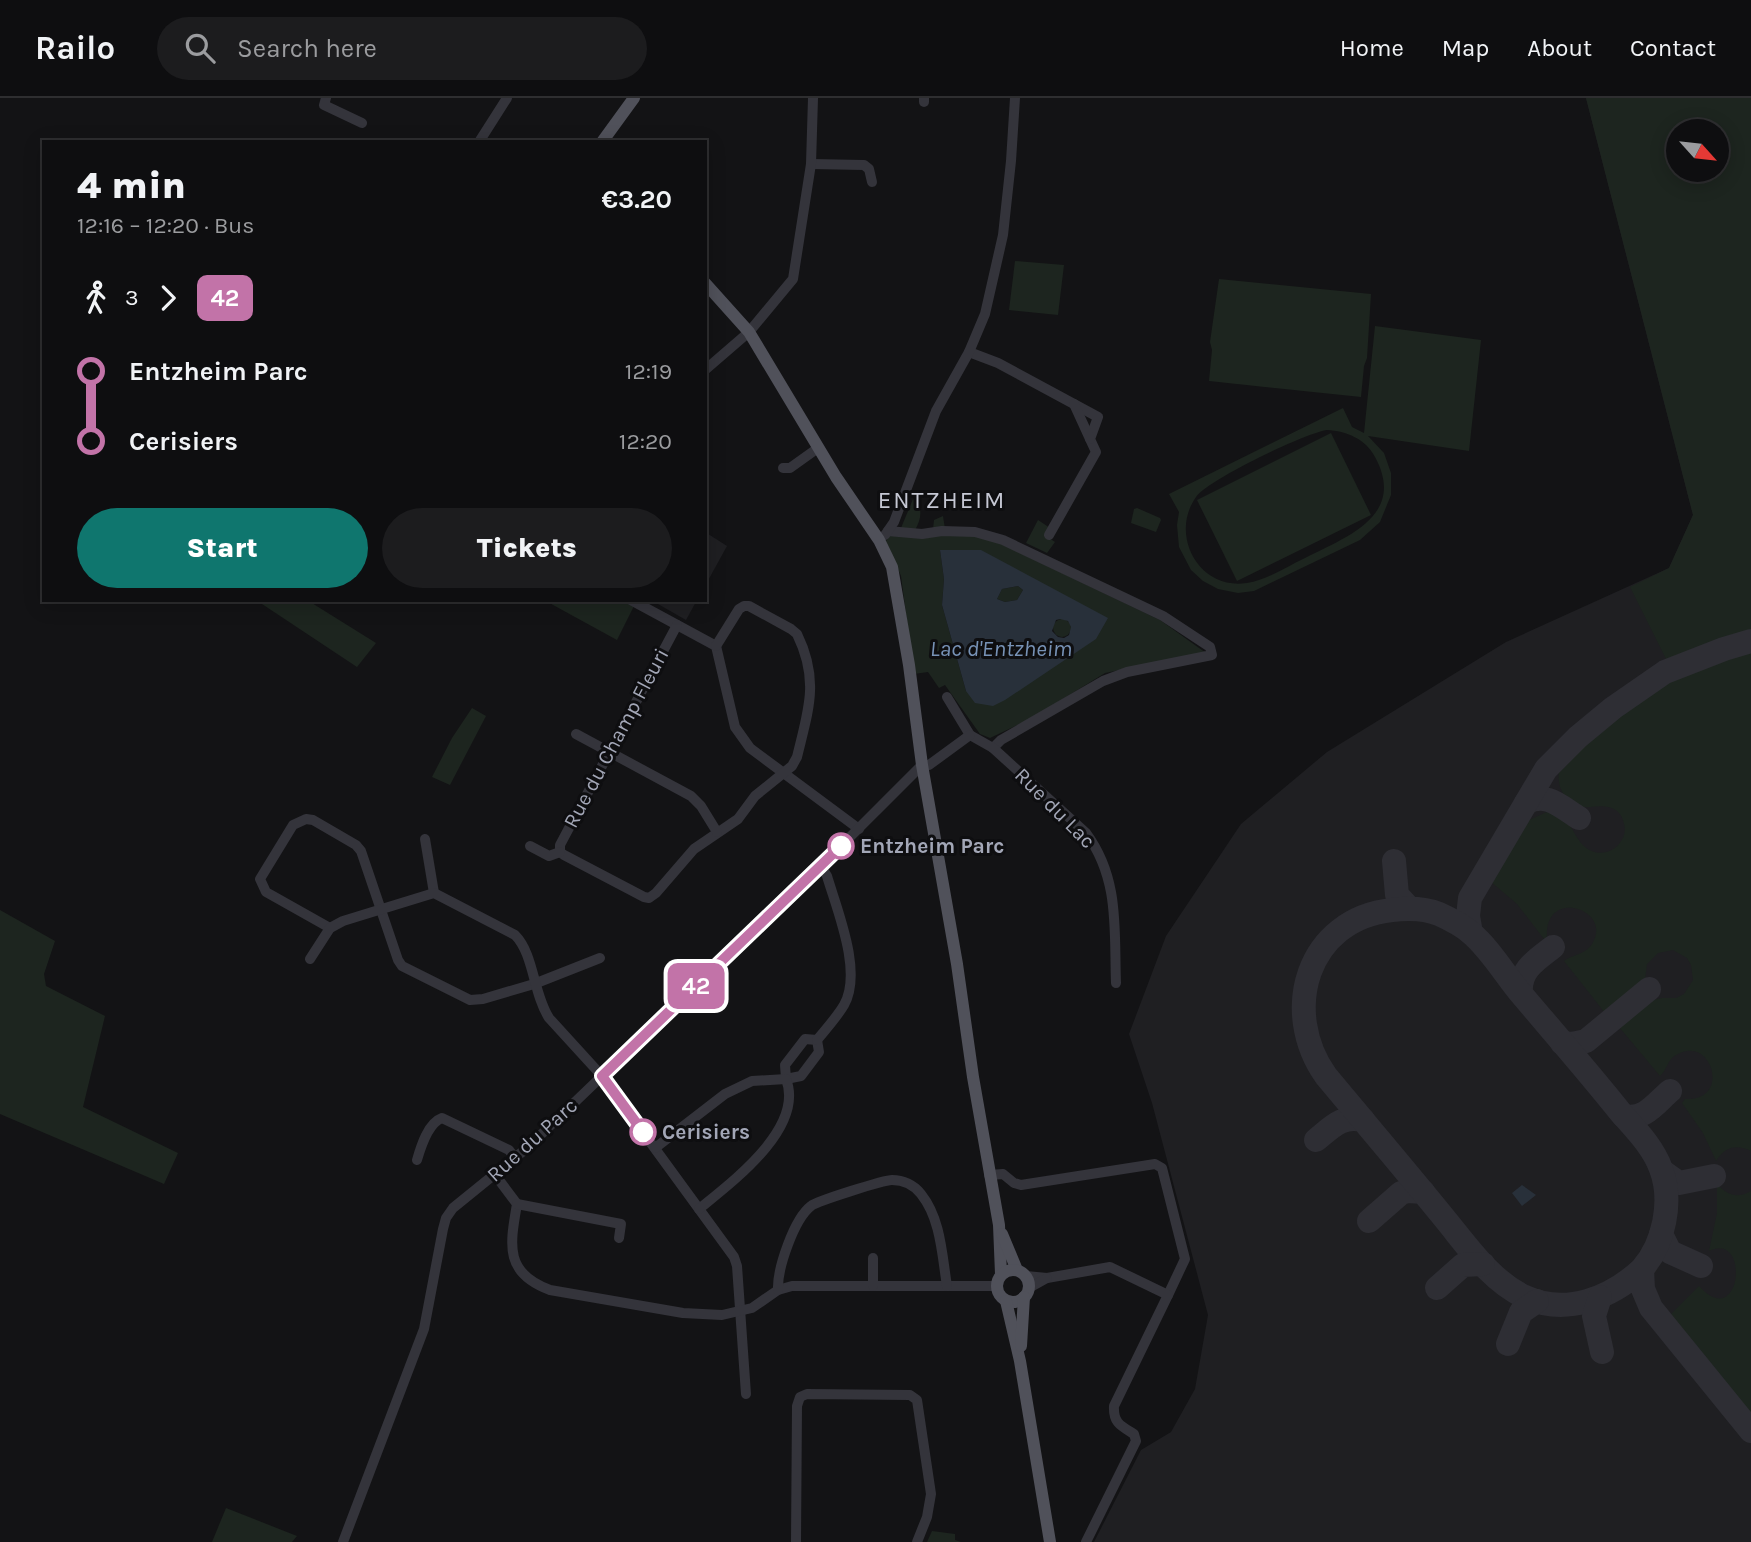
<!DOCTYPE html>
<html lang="en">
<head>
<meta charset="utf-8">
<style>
  body { margin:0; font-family:Karla,sans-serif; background:#1c1c1e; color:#f1f3f6; height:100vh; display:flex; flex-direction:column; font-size:26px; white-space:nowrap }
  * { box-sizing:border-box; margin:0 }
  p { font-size:23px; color:#9b9c9f }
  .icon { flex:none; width:38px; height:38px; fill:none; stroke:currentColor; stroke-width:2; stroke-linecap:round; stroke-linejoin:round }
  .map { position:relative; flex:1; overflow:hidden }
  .panel { position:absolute; left:42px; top:42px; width:665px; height:462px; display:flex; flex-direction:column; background:#0e0e10; border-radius:0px; box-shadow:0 4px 18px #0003,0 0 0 2px #2e2e30 }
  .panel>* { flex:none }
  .badge { padding:0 14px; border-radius:10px; font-size:24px; line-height:46px }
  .needle { width:46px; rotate:117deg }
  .controls { position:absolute; left:1666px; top:21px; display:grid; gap:14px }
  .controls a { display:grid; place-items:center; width:63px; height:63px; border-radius:50%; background:#0e0e10; box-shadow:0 4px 18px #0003,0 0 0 2px #2e2e30; font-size:35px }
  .map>.badge { position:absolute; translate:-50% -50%; box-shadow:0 0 0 4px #fff }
  .legs { display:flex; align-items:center; gap:10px; height:77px; padding:0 35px; font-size:23px }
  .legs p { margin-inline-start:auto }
  .headline { display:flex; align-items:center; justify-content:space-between; height:119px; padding:0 35px }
  h1 { font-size:38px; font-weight:800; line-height:52px }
  .primary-button { display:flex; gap:14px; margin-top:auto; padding:14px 35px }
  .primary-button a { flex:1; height:80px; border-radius:42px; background:#0f766e; color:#fff; font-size:28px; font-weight:800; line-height:80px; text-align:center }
  .primary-button a+a { background:#1c1c1e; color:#f1f3f6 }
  ul { padding:0 35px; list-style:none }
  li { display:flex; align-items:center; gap:24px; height:70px; font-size:26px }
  li i { display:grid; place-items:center; width:10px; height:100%; margin:0 9px; background:currentColor }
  li i::after { content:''; width:18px; height:18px; margin:-9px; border:5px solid; border-radius:50%; background:#0e0e10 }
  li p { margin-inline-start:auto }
  li:first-child i { background:linear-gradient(#0000 50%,currentColor 0) }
  li:last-child i { background:linear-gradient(currentColor 50%,#0000 0) }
  header { display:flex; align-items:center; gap:42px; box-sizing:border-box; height:98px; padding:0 35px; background:#0e0e10; border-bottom:2px solid #2e2e30 }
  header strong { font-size:33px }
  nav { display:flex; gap:38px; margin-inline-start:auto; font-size:24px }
  .search { width:490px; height:63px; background:#1c1c1e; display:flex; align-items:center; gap:18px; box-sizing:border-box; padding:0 24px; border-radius:38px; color:#9b9c9f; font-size:26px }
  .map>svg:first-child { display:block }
</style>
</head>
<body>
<header>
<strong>Railo</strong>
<div class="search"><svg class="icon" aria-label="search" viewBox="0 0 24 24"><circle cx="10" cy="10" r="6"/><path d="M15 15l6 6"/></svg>Search here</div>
<nav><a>Home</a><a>Map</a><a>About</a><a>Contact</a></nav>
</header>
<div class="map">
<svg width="1751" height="1444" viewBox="0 0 1751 1444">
  <rect width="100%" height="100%" fill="#131315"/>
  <g fill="#1f1f22" fill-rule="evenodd">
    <path d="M1586,0H1751V1444H1094L1141,1352L1171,1334L1195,1291L1208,1217L1152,1005L1129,936L1166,838L1241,726L1327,654L1506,544L1669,470L1693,417ZM1678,33H1717V72H1678Z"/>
    <path d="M705,434L727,448L705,488Z"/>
    <path d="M651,502H697L686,522Z"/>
  </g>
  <g fill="#1d251f" fill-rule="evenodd">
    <path d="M1586,0H1751V532L1732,537L1667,563L1630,489L1669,470L1693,417ZM1678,33H1717V72H1678Z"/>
    <path d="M1015,163L1064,167L1058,217L1009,212Z"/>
    <path d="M1219,181L1371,196L1367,260L1364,268L1361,299L1209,283L1212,252L1210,244Z"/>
    <path d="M1375,228L1481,242L1469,353L1368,338L1384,355L1391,375V397L1380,424L1360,442L1254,493L1238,495L1218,491L1203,483L1191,472L1179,449L1177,427L1179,414L1169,396L1343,310L1352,329L1364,335ZM1327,332C1346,333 1366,341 1375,359C1407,418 1346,439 1305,460C1286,469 1267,482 1247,485C1199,493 1169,437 1196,399C1208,382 1305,335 1327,332Z"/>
    <path d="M1331,335L1371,417L1237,483L1197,402Z"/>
    <path d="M913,401C924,408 921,422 915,432L933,431L934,422L943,418L945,431L989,440L1160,522L1206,555L1105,575L1032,620L990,640L980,636L945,587L939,590L928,574L914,576L901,478L886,443L893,431L901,430ZM940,452L1107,520L966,593L942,507L944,481Z"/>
    <path d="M1137,410L1160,420L1161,422L1156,434L1131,425L1134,411Z"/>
    <path d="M1038,422L1050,430L1046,438L1055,444L1047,455L1026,445Z"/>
    <path d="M1018,488L1023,492L1017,502L1005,504L997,501L1002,491Z"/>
    <path d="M256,502H307L376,545L357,569Z"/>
    <path d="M544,502H637L617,542Z"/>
    <circle cx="1062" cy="530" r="9"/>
    <path d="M1751,552V1053C1736,1046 1725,1049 1716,1063L1703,1035L1682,1005L1685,1001C1732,1004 1712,935 1676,957C1667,962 1667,972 1660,978L1619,929L1649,903L1662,900H1676L1684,896L1693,882L1691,867L1687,860L1673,852L1658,855L1647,866L1645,882L1622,904L1605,915L1564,863C1573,856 1585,857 1592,846C1614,811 1544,789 1547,839L1544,841L1517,806L1490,783L1521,729L1527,723L1547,714C1571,716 1572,738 1585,749C1595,758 1611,756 1619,746C1624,740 1626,734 1624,726C1621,708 1605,707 1591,709C1571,711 1556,693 1559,675C1574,660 1588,643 1605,629C1646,594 1698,566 1751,552Z"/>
    <path d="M472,610L486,618L450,687L432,679L452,640Z"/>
    <path d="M0,812L55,843L44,876L46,888L105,918L83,1009L178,1055L164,1086L0,1016Z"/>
    <path d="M1717,1086C1727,1097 1738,1101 1751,1093V1315L1669,1218L1699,1188C1741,1235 1751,1133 1709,1153L1717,1115Z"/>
    <path d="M226,1410L297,1438L292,1444H212Z"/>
    <path d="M932,1433L955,1436V1442L961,1444H927Z"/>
  </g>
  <g fill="#28303a" fill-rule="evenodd">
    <path d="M940,452H981L1108,520L1096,541L1005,602L993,608L975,605L966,593L942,507L944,481ZM1018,488L1023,492L1017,502L1005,504L997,501L1002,491ZM1060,521L1068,523L1071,529L1069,537L1064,540L1058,539L1052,533L1056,522Z"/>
    <path d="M1522,1087L1536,1097L1522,1108L1512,1095Z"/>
  </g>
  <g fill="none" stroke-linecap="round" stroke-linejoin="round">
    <g stroke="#2e2e34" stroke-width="24">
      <path d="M1526,705C1546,693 1561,709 1579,720"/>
      <path d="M1394,763L1397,797L1409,810"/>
      <path d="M1471,835L1468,818L1470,800L1546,671L1578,639L1613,610L1665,574L1724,551L1751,543"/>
      <path d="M1521,895C1519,872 1536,862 1553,849"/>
      <path d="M1562,945L1572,946L1586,943L1649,891"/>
      <path d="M1624,1018C1644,1023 1656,1005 1670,993"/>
      <path d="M1316,1042C1332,1029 1342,1017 1363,1022"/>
      <path d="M1662,1073L1679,1085L1714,1078"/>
      <path d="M1369,1123L1401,1095L1408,1093L1423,1094"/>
      <path d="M1661,1136L1670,1154L1701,1168"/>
      <path d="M1642,1171C1611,1200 1566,1218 1525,1199C1491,1183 1468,1149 1445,1121C1406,1073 1366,1026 1326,978C1280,913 1307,821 1392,812C1408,810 1424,810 1439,816C1450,821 1462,827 1471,835C1491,852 1505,877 1522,897C1555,936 1589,975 1621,1015C1636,1032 1653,1049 1661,1071C1673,1103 1664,1146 1642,1171L1643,1191L1651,1210L1751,1333"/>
      <path d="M1437,1190L1463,1167L1483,1166"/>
      <path d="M1600,1199L1594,1218L1602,1254"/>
      <path d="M1508,1246L1521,1214L1537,1203"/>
    </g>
    <g stroke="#34343b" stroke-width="10">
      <path d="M326,0L324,7L362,25"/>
      <path d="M924,0V4"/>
      <path d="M479,44L507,0"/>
      <path d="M811,66L864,67L869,71L872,84"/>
      <path d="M969,254L998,265L1098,319L1090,341L1096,354L1049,437"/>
      <path d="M705,272L749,234L793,181L811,66L813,0"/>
      <path d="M1074,306L1090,341"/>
      <path d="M783,370H790L818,350"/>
      <path d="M888,433L922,436L942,433L975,434L1003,442L1163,518L1210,549L1212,557L1127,574L1103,583L1001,642L993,650"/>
      <path d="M885,437L894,424L936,313L969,254L985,216L1003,137L1011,63L1015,0"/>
      <path d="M631,502L716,548L735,629L750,650L859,731"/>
      <path d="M677,527L560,747V754L564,757L644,799L649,800L656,795L694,751L738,721L755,698L792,668L797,659C808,613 820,583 797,536L791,531L749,508H744L739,511L716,548"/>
      <path d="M947,599L970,637L993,650L1086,735C1120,781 1114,832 1116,885"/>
      <path d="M576,636L691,698L701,708L717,734"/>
      <path d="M425,741L434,795"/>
      <path d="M530,748L549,758L560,754"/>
      <path d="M330,830L266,794L260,781L293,727L306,721L313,722L356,747L361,753L398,862L402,868L470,902L483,901L534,886L600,860"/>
      <path d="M310,861L330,830L343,823L434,795L515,837C534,856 533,895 549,920L602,978L734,1159L737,1168L746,1296"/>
      <path d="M805,941L817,942L819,954L801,978L786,981L785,967Z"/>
      <path d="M817,942C826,931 837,919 844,907C863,874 837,812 827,778L821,768"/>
      <path d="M655,1050L725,996L752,983L786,981C805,1030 732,1084 699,1111"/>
      <path d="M417,1062C421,1048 428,1025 442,1020L509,1052L515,1060"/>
      <path d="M989,1077L1003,1076L1014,1085L1021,1087L1155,1066L1162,1070L1185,1161L1168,1197"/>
      <path d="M496,1078L517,1106C510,1147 504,1175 550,1192L683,1215L722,1217L752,1210L778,1192L792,1188H996"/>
      <path d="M517,1106L621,1126L619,1140"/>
      <path d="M873,1160V1188"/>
      <path d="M1026,1178L1047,1180L1110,1169L1168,1197L1114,1308C1113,1325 1121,1328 1134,1336L1136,1343L1086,1444"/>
      <path d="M1029,1190L1047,1180"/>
      <path d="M778,1192C777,1171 794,1121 811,1108C817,1103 884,1082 892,1082C903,1082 914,1087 921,1096C941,1121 942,1157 947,1188"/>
      <path d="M343,1444L424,1231L443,1131L446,1120L453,1110L527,1050L821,768L922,667H929L970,637"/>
      <path d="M796,1444L797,1308L800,1299L807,1296L910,1297L917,1302L931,1396L927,1419L917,1444"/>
    </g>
    <g stroke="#50515a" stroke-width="12">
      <path d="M602,44L634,0"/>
      <path d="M705,185L749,234L836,379L879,442L892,469L909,567L922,667L957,866L973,979L999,1127L1001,1176"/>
      <path d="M1002,1136L1017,1172"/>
      <circle cx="1013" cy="1188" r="16"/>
      <path d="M1006,1203L1020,1263L1050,1444"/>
      <path d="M1021,1248L1024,1199"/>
    </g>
  </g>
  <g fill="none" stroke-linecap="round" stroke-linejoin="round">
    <g stroke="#fff" stroke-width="16">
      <path id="line-1" d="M643,1034L602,978L841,748"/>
    </g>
    <use href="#line-1" stroke="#c273a8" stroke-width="10"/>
  </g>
  <g fill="#fff" stroke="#c273a8" stroke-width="3.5">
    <circle cx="841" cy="748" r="12"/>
    <circle cx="643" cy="1034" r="12"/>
  </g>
  <g text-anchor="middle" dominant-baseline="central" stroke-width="6" stroke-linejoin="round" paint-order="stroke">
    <g font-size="21" fill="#a3a7b7" stroke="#0e0e10">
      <text transform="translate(616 640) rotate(-62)">Rue du Champ Fleuri</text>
      <text transform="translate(1055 710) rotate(45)">Rue du Lac</text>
      <text transform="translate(532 1042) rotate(-42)">Rue du Parc</text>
    </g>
    <g font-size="21" font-weight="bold" fill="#a3a7b7" stroke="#0e0e10" text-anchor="start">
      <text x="860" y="748">Entzheim Parc</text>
      <text x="662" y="1034">Cerisiers</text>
    </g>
    <g font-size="23" font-style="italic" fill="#7792b6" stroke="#0e0e10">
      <text x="1001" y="550">Lac d'Entzheim</text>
    </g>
    <g font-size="24" letter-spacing="2" fill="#c5c7d3" stroke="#0e0e10">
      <text x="942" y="402">ENTZHEIM</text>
    </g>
  </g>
</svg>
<div class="controls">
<a><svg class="needle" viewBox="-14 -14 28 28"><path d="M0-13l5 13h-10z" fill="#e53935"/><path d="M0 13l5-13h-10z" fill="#9b9c9f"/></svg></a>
</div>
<b class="badge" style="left:696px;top:888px;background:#c273a8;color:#fff">42</b>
<section class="panel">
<div class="headline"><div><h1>4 min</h1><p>12:16 – 12:20 · Bus</p></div><b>€3.20</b></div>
<div class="legs"><svg class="icon" aria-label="walk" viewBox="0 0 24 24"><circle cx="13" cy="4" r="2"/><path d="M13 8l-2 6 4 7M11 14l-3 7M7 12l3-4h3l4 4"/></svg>3<svg class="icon" aria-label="forward" viewBox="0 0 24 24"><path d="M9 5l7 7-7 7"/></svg><b class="badge" style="background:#c273a8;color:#fff">42</b></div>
<ul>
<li><i style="color:#c273a8"></i><b>Entzheim Parc</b><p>12:19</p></li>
<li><i style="color:#c273a8"></i><b>Cerisiers</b><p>12:20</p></li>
</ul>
<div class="primary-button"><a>Start</a><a>Tickets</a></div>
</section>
</div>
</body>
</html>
